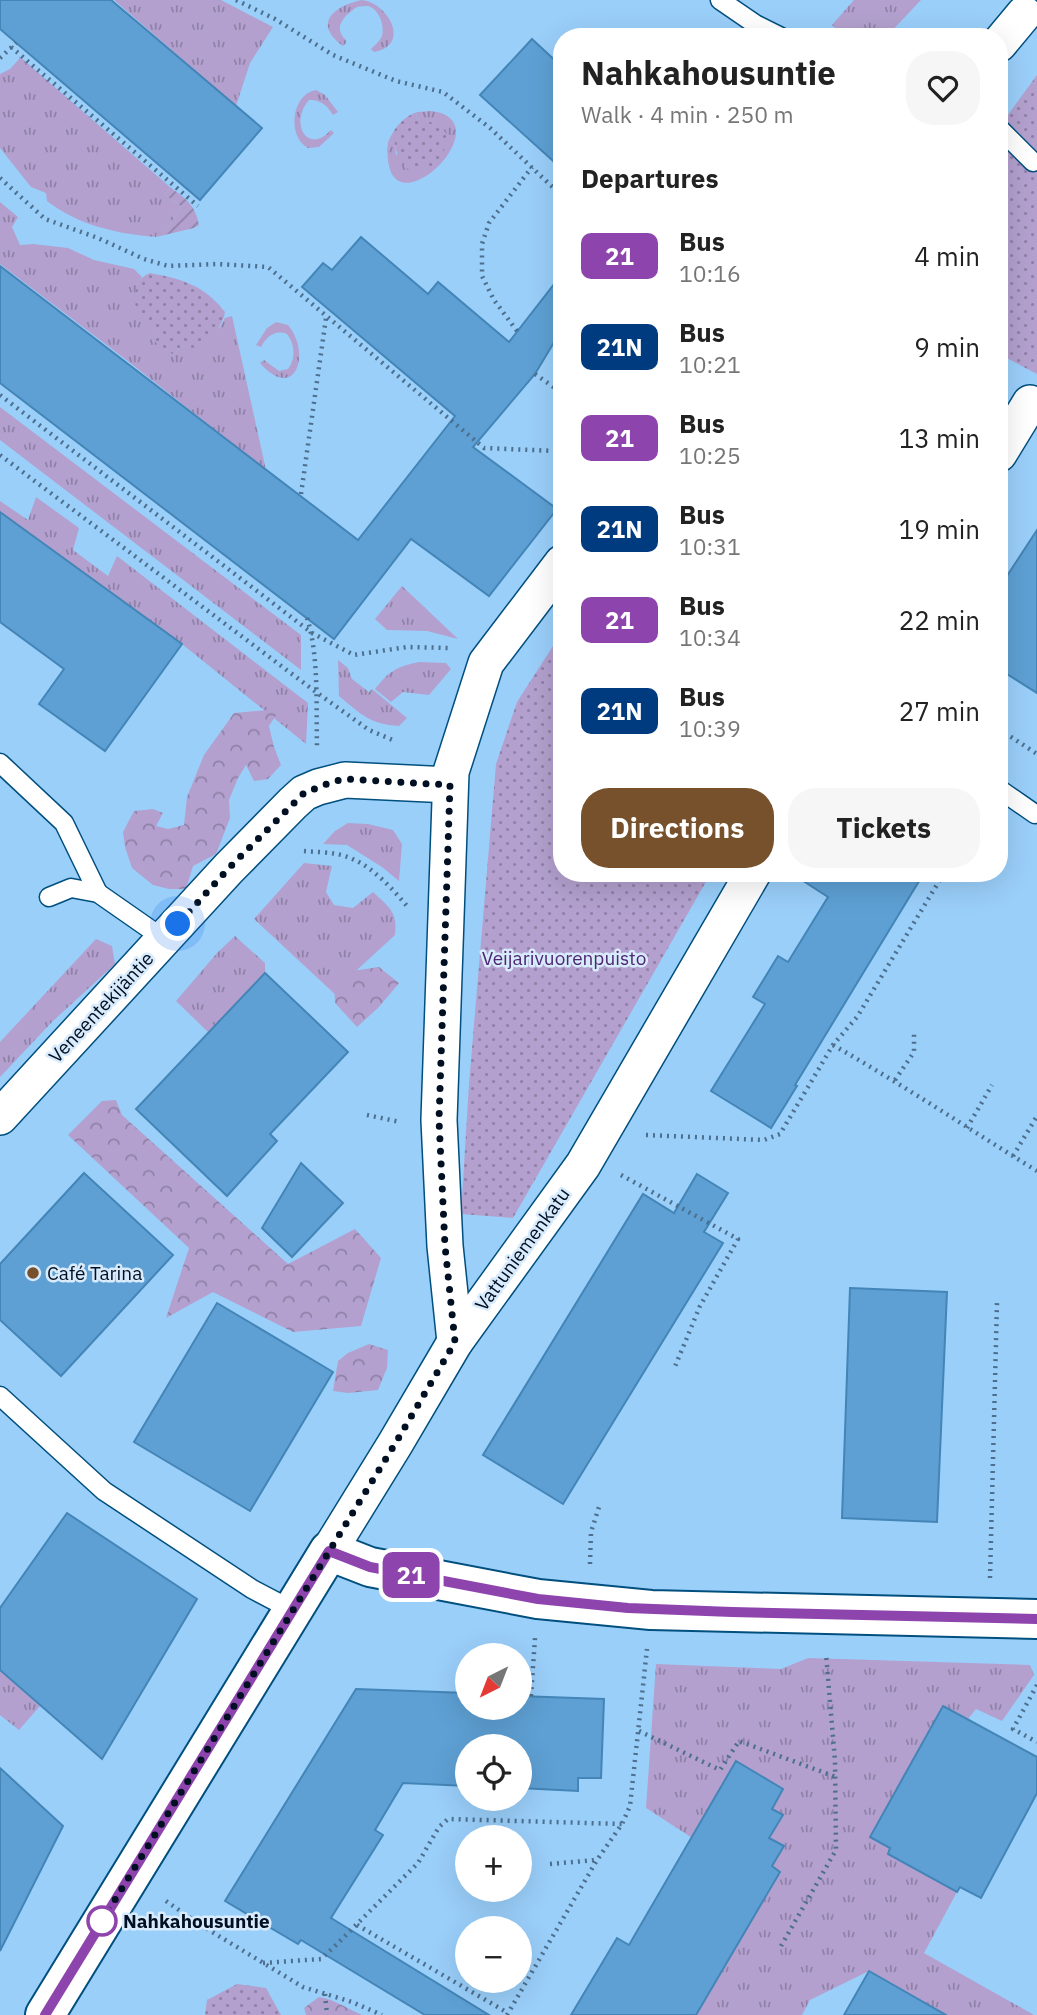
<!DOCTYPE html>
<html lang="en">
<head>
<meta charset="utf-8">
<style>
  body { margin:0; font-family:"IBM Plex Sans",sans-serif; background:#f6f6f6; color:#222; height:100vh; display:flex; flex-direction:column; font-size:26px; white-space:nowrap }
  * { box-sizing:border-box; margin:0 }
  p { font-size:23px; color:#767676 }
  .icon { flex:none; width:38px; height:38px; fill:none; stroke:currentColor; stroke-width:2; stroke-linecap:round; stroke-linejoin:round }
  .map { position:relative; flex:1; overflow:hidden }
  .sheet { position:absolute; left:553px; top:28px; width:455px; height:854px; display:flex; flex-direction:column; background:#fff; border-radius:28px; box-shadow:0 7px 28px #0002 }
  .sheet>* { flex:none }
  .badge { padding:0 14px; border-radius:10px; font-size:24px; line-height:46px }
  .needle { width:46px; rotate:222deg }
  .tools { position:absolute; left:455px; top:1643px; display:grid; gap:14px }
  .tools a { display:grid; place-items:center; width:77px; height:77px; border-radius:50%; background:#fff; box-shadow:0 7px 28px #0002; font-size:35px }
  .you { position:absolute; width:35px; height:35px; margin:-18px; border:5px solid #fff; border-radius:50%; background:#1a73e8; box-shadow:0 0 0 10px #1a73e833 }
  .map>.badge { position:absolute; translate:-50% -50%; box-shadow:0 0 0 4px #fff }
  h2 { padding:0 28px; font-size:26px; line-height:63px }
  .round { display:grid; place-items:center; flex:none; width:74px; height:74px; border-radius:28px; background:#f6f6f6 }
  .overview { display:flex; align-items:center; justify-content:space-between; height:119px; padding:0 28px }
  h1 { font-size:33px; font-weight:700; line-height:52px }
  .primary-button { display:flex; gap:14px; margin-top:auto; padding:14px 28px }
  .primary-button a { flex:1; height:80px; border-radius:28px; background:#76512c; color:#fff; font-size:28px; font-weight:700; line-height:80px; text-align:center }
  .primary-button a+a { background:#f6f6f6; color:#222 }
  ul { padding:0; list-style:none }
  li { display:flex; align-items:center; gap:21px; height:91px; padding:0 28px }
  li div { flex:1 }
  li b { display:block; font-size:26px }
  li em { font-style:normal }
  li .badge { min-width:77px; font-weight:700; text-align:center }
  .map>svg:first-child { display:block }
</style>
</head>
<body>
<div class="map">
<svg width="1037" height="2015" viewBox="0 0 1037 2015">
  <defs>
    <pattern id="grass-tufts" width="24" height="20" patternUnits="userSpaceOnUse" patternTransform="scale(1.75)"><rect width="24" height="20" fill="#b3a0ce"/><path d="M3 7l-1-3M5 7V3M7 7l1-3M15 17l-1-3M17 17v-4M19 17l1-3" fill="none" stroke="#8f81a7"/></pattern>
    <pattern id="forest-crowns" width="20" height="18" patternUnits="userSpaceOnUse" patternTransform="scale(1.75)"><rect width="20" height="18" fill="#b3a0ce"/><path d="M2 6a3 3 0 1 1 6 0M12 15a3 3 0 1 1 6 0" fill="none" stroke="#8f81a7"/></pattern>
    <pattern id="park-dots" width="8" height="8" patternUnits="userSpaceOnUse" patternTransform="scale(1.75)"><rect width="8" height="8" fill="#b3a0ce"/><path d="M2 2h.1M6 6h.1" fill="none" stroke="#8f81a7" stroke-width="1.8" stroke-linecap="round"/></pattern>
    <pattern id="garden-furrows" width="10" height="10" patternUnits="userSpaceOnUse" patternTransform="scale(1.75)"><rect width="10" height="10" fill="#b3a0ce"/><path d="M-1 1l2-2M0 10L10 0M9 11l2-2" fill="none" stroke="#8f81a7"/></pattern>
  </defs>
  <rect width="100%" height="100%" fill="#9acffa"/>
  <g fill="url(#grass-tufts)">
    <path d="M114,0H221L273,27L250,63L236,106Z"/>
    <path d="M362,0C388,3 412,45 374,52L371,49C374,46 380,41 382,36C385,26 379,9 368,6C365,6 360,6 357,7C345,15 332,27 346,40V43L343,46C312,23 334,6 362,0Z"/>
    <path d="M854,0H921L886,37H844L832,25Z"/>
    <path d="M19,56L170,187L165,195L181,206L169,226L158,232L156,237C117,234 78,225 47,201L46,193L31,187L0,148V74L10,69L19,59Z"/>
    <path d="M316,90L325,95L338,112L333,115C328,106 320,99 309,100C289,122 307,156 331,130L334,133L319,147L308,148C287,137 291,94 316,90Z"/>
    <path d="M432,111C508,122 379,245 388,142L395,143L396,155L434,123L416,119L417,112Z"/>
    <path d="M0,202L18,217L12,227L20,245L33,244L68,248L94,260L134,269L142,277L137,285L158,329L152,339L174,355L182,345L194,348L220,327L225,318L232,316L266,470L129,362L0,264Z"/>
    <path d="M276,322L288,325C312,354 295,403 260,363L264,360L279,371L288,369C296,359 295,344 287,334C275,329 266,337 261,347L256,345L267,328Z"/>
    <path d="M0,407L301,635V670L0,440Z"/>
    <path d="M36,497L79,528L73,550L108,576L117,556L308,703L306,744L182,644L0,512V501L28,520Z"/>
    <path d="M402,586L458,639L427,631L387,630L375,619Z"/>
    <path d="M338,660L348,668L352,679L369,692L372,689L407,718L399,726C369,724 361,714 339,696Z"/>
    <path d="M419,662L446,663L451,669L429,695L403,692L391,702L375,689C389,671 396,667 419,662Z"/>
    <path d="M348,823L368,824L393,830L402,844L399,881L382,867L347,845L323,844L335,831Z"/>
    <path d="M304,863L332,866L326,892L334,905L353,908L373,892C389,907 398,912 395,935L358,969L338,997L254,919Z"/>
    <path d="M235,936L265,963V973L209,1033L176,1001L217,953Z"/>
    <path d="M96,939L112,946L115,964L52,1022L0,1077V1042Z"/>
    <path d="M808,1658L1030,1665L1034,1675L1002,1721L976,1709L968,1719L943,1706L870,1837L890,1848L888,1854L957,1892L924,1953L1034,2015H946L869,1971L810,2000L802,2015H696L780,1872L772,1866L783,1846L769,1838L782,1816L772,1809L783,1789L736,1761L703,1817V1845L646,1808L656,1664L781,1669Z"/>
    <path d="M0,1670L40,1706L19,1730L0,1715Z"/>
  </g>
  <g fill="url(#forest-crowns)">
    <path d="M280,709L269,726L274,747L281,765L268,779L254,781L246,765L238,778L229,800L230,818L216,854L193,866L186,889H169L153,885L132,868L125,847L123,832L134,811L153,809L163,813L156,826L168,829L184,825L187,797L204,755L234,713Z"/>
    <path d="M379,967L399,983L379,1007L357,1027L335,1003L334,980L345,972Z"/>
    <path d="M116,1100L122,1115L288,1264L355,1229L381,1258L361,1326L293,1332L213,1292L166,1318L189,1248L68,1135L102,1101Z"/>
    <path d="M369,1344L388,1350L387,1368L378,1390L348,1393L333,1391L338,1361L348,1353Z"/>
    <path d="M319,1997C336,2000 346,2008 362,2015H306L304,2008Z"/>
  </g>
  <g fill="url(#park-dots)">
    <path d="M1037,75V374L999,354V127Z"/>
    <path d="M417,112L416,119C430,121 441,124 448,136C444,173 400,189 395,143L388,142C394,129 402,117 417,112Z"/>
    <path d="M150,273C182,279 204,285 225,312C224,323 207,348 194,348C190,348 186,346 182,345L174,355L151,339L158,329C143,317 131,312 136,291C137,282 141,277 150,273Z"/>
    <path d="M562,632V873H711L513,1218L461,1214L469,1084L496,764L517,702Z"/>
    <path d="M237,1984L266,1988L281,2015H205L207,2000Z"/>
  </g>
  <path fill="url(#garden-furrows)" d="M170,187C186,199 195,204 199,225L194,228L156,237L157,232L169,226L181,206L165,195Z"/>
  <g fill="#5ea0d4" stroke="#4385b7" stroke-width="2">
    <path d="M0,0H111L262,128L200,200L0,29Z"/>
    <path d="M532,39L562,67V169L480,95Z"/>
    <path d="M361,237L428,294L438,282L509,342L562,274V329L535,374L473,447L557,509L489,596L411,539L334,639L0,383V266L358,540L455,416L302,287L323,263L332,270Z"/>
    <path d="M0,512L182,644L105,751L39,704L64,669L0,622Z"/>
    <path d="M1037,530V693L999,669V588Z"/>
    <path d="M791,873H924L795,1085L797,1086L771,1128L711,1091L765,1004L753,997L778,956L788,962L828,897Z"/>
    <path d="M265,973L348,1052L270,1134L277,1141L227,1196L136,1109Z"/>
    <path d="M301,1163L343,1203L292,1257L262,1228Z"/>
    <path d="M84,1173L173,1255L61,1376L0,1320V1264Z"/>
    <path d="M697,1174L728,1193L704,1232L723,1243L563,1504L483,1455L643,1194L674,1213Z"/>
    <path d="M850,1288L947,1292L937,1522L842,1518Z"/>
    <path d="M217,1303L333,1372L250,1511L134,1442Z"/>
    <path d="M67,1513L197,1599L102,1759L0,1670V1608Z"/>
    <path d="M356,1689L467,1693V1708H520V1696L604,1699L601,1778H578V1791L520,1788V1746H467V1786L403,1783L375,1830L383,1835L331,1918L489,2015H425L301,1940L298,1944L225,1901Z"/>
    <path d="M943,1706L1037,1757V1793L981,1898L960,1887L957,1892L888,1854L890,1848L870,1837Z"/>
    <path d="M736,1761L783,1789L772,1809L783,1815L769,1838L784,1846L772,1866L780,1872L696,2015H571L617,1938L629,1945Z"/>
    <path d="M0,1768L63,1826L0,1951Z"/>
    <path d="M869,1971L946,2015H844Z"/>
  </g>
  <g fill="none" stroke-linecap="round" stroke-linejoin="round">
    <g stroke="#004f7e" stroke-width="21">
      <g id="service">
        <path d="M720,0L755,24L781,37"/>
        <path d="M999,128L1033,162"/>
        <path d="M0,763L64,823L98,893"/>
        <path d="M999,789L1035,814"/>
        <path d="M49,897L71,888L98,893L164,939"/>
        <path d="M0,1396L104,1491L252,1589L292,1610"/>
      </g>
    </g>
    <g stroke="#004f7e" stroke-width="38">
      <g id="minor">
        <path d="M999,44L1024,14"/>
        <path d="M999,454L1030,403"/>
        <path d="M0,1117L229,868L293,803L304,793L318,787L345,780L450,785"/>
        <path d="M455,1342L445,1246L439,1120L451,772L486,663L562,563"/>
        <path d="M329,1551L395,1444L455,1342L583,1165L753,873"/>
      </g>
    </g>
    <g stroke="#004f7e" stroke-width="42">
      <path id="tertiary" d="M45,2015L329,1551L370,1567L538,1599L651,1610L1037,1619"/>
    </g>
    <g stroke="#4d6f8d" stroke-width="4.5" stroke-dasharray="2 5" stroke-linecap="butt">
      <path d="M236,0L275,19L333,55L396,81L443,92L490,128L562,196"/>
      <path d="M11,47L198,206"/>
      <path d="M0,58L16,43"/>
      <path d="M0,178L45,219L98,238L144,259L168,266L217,264L268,267L484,448L556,451L562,454"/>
      <path d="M557,191L562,186"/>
      <path d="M517,331L494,300L482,276V244L489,223L532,167"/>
      <path d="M535,374L562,393"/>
      <path d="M0,395L312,633L354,655L407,647L450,648"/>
      <path d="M556,451L562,441"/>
      <path d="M0,455L316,692L369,730L395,741"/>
      <path d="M301,494L326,318"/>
      <path d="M307,618C319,655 316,707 317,746"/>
      <path d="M999,729L1037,754"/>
      <path d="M304,851C315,852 327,852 337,854C367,860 388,884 407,906"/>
      <path d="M833,1045C903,1085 969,1129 1037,1171"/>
      <path d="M895,1080L914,1052V1030"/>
      <path d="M367,1115L400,1122"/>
      <path d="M967,1128L992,1085"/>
      <path d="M646,1135L764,1140L780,1134L833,1045L857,1017L944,873"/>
      <path d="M1013,1156L1037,1116"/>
      <path d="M621,1175L738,1239L700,1306L674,1369"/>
      <path d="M590,1564L591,1532L599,1507"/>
      <path d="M990,1578L997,1303"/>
      <path d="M1037,1685L1013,1729L1037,1742"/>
      <path d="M531,1696L535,1638"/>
      <path d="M639,1731L720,1770L739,1741L836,1777"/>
      <path d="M550,1864L596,1860"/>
      <path d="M166,1901L199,1924L303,1987L352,2002L382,2015"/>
      <path d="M357,1925L508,2013"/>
      <path d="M781,1946L836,1850L835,1761L826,1654"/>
      <path d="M263,1963L321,1959L337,1944L418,1863L439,1827L448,1819L622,1824"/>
      <path d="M325,1994L327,2015"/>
      <path d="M507,2015L597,1860L622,1824L630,1806L647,1649"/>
    </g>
    <use href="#service" stroke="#fff" stroke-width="18"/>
    <use href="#minor" stroke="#fff" stroke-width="35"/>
    <use href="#tertiary" stroke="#fff" stroke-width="38"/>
  </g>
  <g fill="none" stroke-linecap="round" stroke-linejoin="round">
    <g stroke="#fff" stroke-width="16">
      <path id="line" d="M45,2015L329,1551L370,1567L538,1599L628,1608L732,1612L1037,1619"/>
    </g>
    <use href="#line" stroke="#8e44ad" stroke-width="10"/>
    <path stroke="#000f21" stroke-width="7" stroke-dasharray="0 12.6" d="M102,1921L395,1444L455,1342L445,1246L439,1120L450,785L345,779L332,782L304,793L229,868L178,924"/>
  </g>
  <circle fill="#76512c" stroke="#d8ebfc" stroke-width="2.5" cx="33" cy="1273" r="7"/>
  <circle fill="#fff" stroke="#8e44ad" stroke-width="3.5" cx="102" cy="1921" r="14"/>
  <g text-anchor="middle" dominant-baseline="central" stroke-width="5" stroke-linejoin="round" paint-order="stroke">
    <g font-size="19" fill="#4d2772" stroke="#d8ebfc">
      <text x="564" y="958">Veijarivuorenpuisto</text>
    </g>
    <g font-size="19" fill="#000f21" stroke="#d8ebfc">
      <text transform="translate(101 1007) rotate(-47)">Veneentekijäntie</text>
      <text transform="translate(522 1249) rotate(-54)">Vattuniemenkatu</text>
    </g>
    <g font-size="19" fill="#000f21" stroke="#d8ebfc" text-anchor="start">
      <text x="47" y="1273">Café Tarina</text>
    </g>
    <g font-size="19" font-weight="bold" fill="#000f21" stroke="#d8ebfc" text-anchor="start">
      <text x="123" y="1921">Nahkahousuntie</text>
    </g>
  </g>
</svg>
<div class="tools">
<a><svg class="needle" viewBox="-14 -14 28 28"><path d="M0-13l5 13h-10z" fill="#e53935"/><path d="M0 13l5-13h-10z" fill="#767676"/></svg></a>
<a><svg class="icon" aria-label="locate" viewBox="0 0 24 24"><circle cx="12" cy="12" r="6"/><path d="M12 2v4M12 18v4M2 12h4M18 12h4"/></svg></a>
<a>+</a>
<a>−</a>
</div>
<div class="you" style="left:178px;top:924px"></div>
<b class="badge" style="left:411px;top:1575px;background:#8e44ad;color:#fff">21</b>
<section class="sheet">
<div class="overview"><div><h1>Nahkahousuntie</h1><p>Walk · 4 min · 250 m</p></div><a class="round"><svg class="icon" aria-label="heart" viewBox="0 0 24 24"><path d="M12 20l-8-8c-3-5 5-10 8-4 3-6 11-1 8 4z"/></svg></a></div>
<h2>Departures</h2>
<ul>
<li><span class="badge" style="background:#8e44ad;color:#fff">21</span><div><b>Bus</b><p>10:16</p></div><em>4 min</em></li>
<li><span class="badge" style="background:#003b80;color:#fff">21N</span><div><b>Bus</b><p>10:21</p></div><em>9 min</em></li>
<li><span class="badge" style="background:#8e44ad;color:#fff">21</span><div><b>Bus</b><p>10:25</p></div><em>13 min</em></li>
<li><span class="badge" style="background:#003b80;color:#fff">21N</span><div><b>Bus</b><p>10:31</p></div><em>19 min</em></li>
<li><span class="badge" style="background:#8e44ad;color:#fff">21</span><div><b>Bus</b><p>10:34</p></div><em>22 min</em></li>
<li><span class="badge" style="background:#003b80;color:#fff">21N</span><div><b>Bus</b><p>10:39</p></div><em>27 min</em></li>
</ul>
<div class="primary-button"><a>Directions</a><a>Tickets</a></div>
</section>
</div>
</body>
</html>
